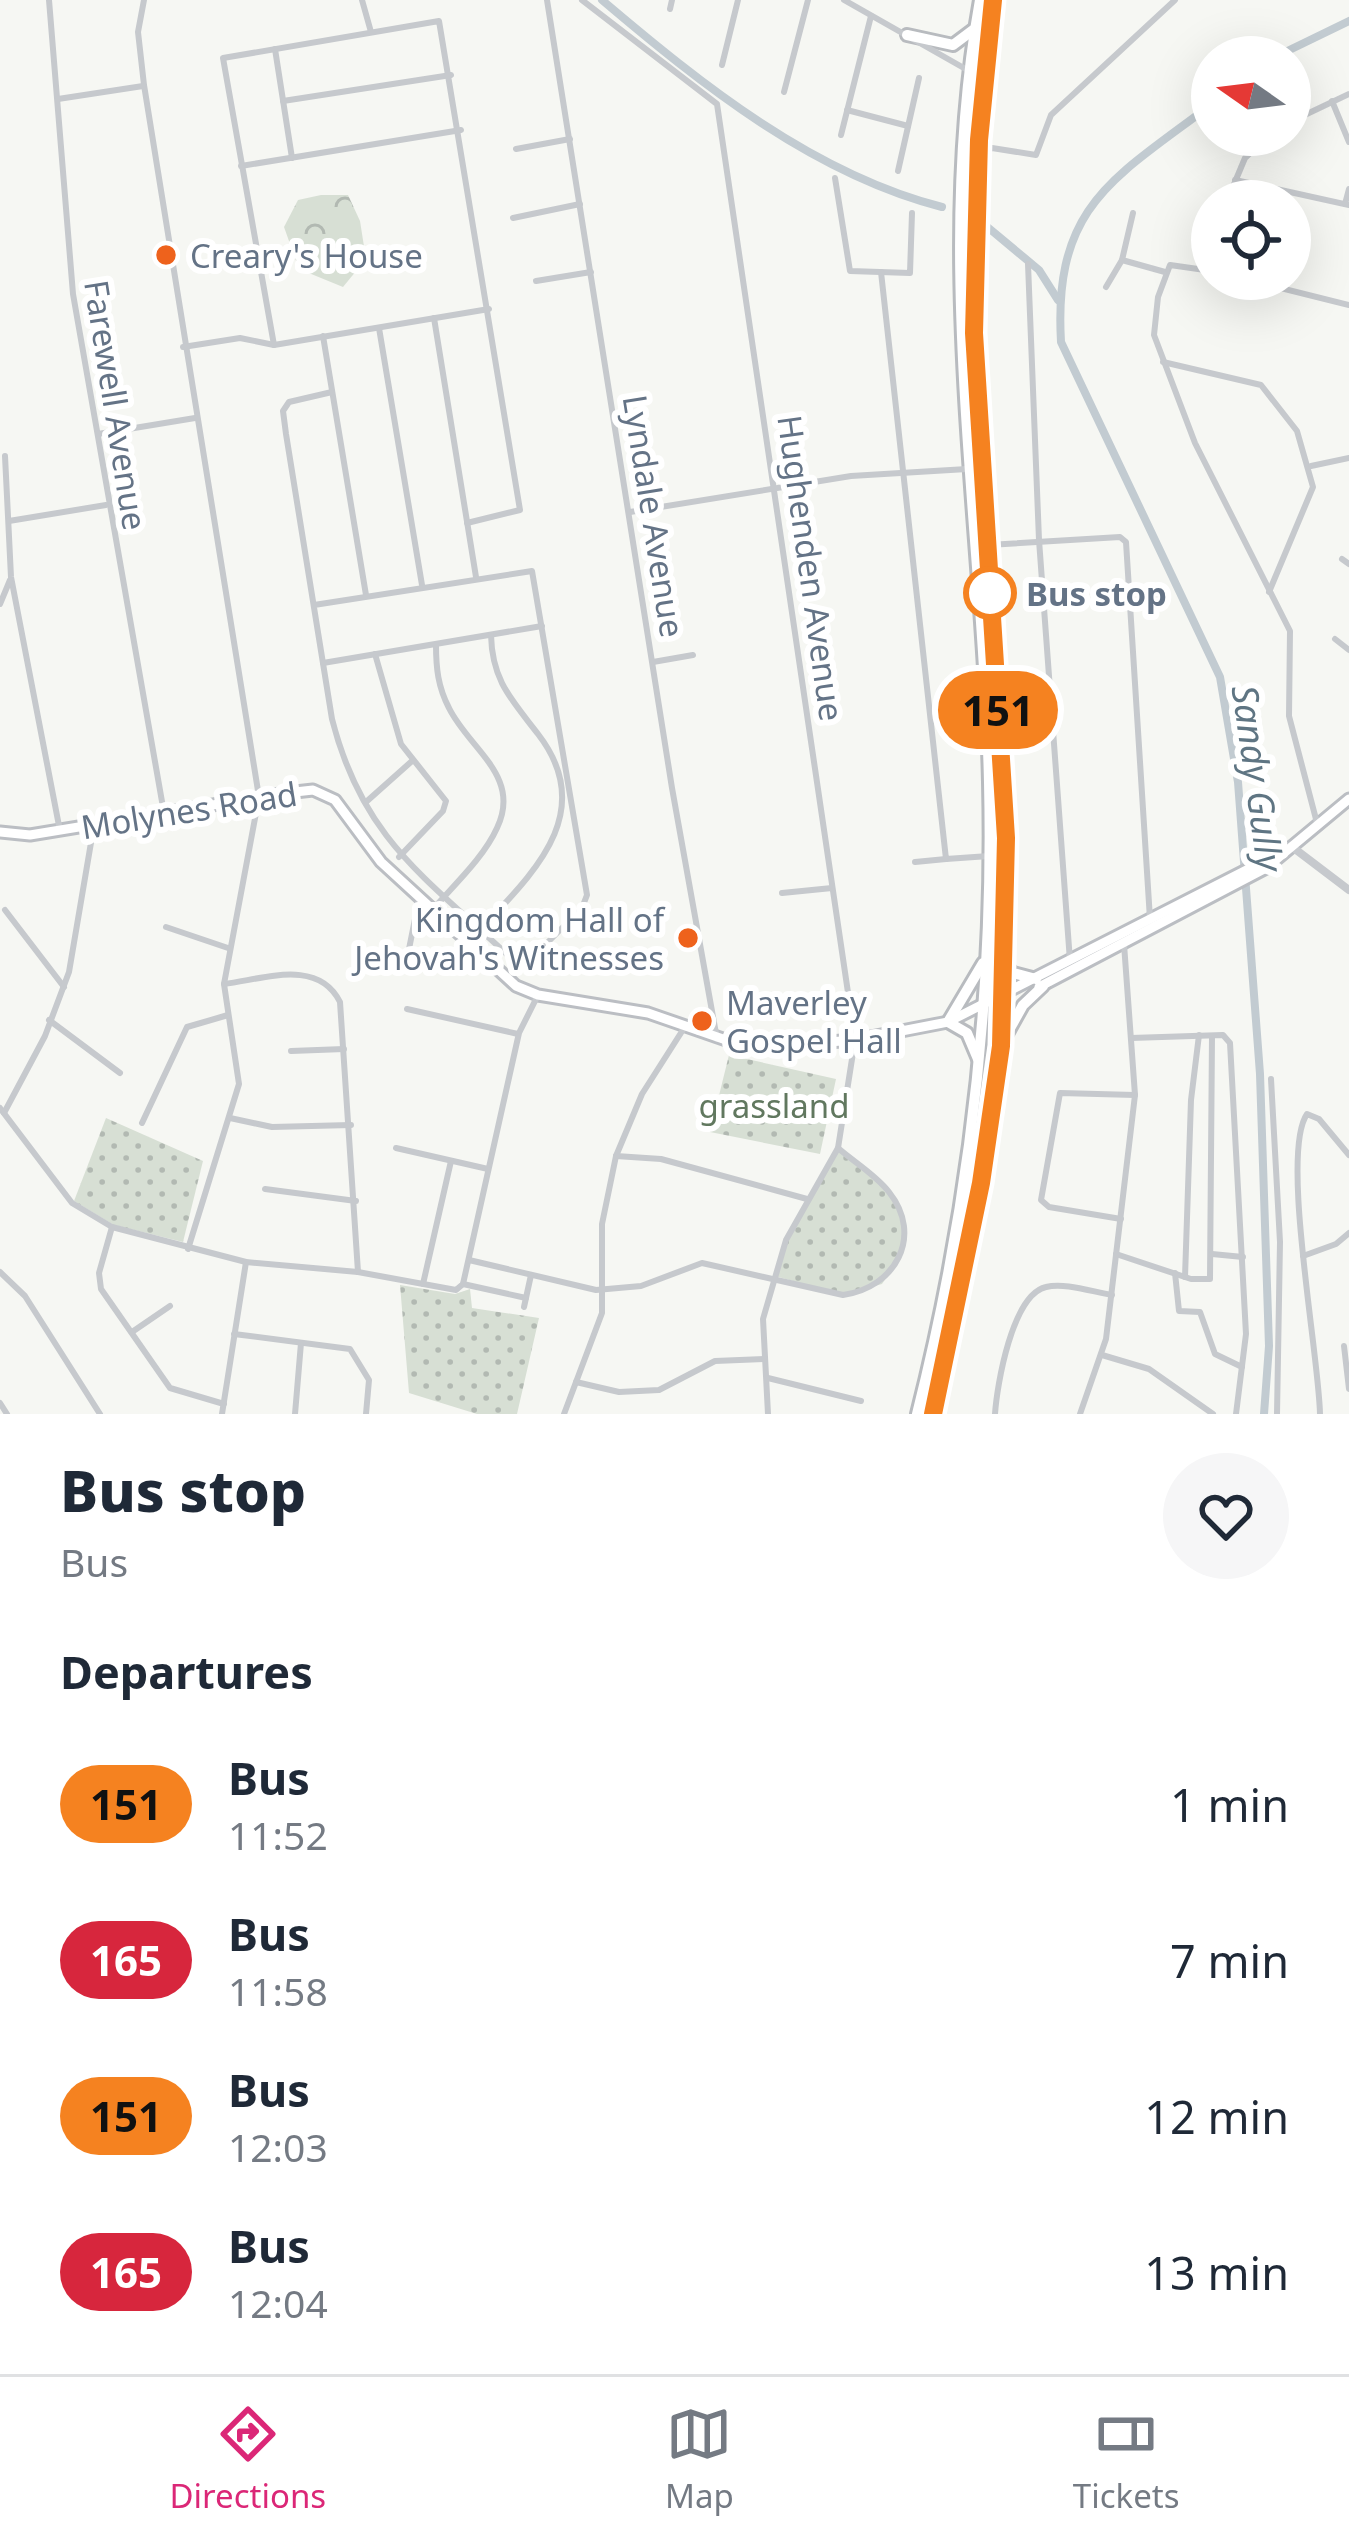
<!DOCTYPE html>
<html lang="en">
<head>
<meta charset="utf-8">
<style>
  body { margin:0; font-family:"Noto Sans",sans-serif; background:#f6f6f7; color:#1f2937; height:100vh; display:flex; flex-direction:column; font-size:45px; white-space:nowrap }
  * { box-sizing:border-box; margin:0 }
  p { font-size:39px; color:#747a83 }
  .icon { flex:none; width:66px; height:66px; fill:none; stroke:currentColor; stroke-width:2; stroke-linecap:round; stroke-linejoin:round }
  .map { position:relative; height:1414px; overflow:hidden }
  .sheet { display:flex; flex-direction:column; background:#fff; flex:1 }
  .sheet>* { flex:none }
  .badge { padding:0 24px; border-radius:39px; font-size:42px; line-height:78px }
  .needle { width:78px; rotate:284deg }
  .controls { position:absolute; left:1191px; top:36px; display:grid; gap:24px }
  .controls a { display:grid; place-items:center; width:120px; height:120px; border-radius:50%; background:#fff; box-shadow:0 12px 48px #0002; font-size:60px }
  .map>.badge { position:absolute; translate:-50% -50%; box-shadow:0 0 0 6px #fff }
  h2 { padding:0 60px; font-size:45px; line-height:108px }
  .round { display:grid; place-items:center; flex:none; width:126px; height:126px; border-radius:63px; background:#f6f6f7 }
  .overview { display:flex; align-items:center; justify-content:space-between; height:204px; padding:0 60px }
  h1 { font-size:57px; font-weight:800; line-height:90px }
  ul { padding:0; list-style:none }
  li { display:flex; align-items:center; gap:36px; height:156px; padding:0 60px }
  li div { flex:1 }
  li b { display:block; font-size:45px }
  li em { font-style:normal }
  li .badge { min-width:132px; font-weight:700; text-align:center }
  .tab-bar { display:flex; justify-content:space-around; align-items:center; height:168px; border-top:3px solid #e0e1e3; background:#fff; font-size:33px; color:#747a83 }
  .tab-bar a { display:grid; justify-items:center; gap:6px }
  .tab-bar .on { color:#db2777 }
  .map>svg:first-child { display:block }
</style>
</head>
<body>
<div class="map">
<svg width="1349" height="1414" viewBox="0 0 1349 1414">
  <defs>
    <pattern id="grass-dots" width="8" height="8" patternUnits="userSpaceOnUse" patternTransform="scale(3)"><rect width="8" height="8" fill="#d7dfd4"/><path d="M2 2h.1M6 6h.1" fill="none" stroke="#b2b9b2" stroke-width="1.8" stroke-linecap="round"/></pattern>
    <pattern id="park-crowns" width="20" height="18" patternUnits="userSpaceOnUse" patternTransform="scale(3)"><rect width="20" height="18" fill="#d7dfd4"/><path d="M2 6a3 3 0 1 1 6 0M12 15a3 3 0 1 1 6 0" fill="none" stroke="#b2b9b2"/></pattern>
  </defs>
  <rect width="100%" height="100%" fill="#f6f7f3"/>
  <g fill="url(#grass-dots)">
    <path d="M729,1055L836,1079L820,1154L710,1132Z"/>
    <path d="M106,1118L203,1161L183,1242L114,1225L74,1201Z"/>
    <path d="M838,1148C889,1191 928,1217 882,1284L843,1295L775,1276L786,1240Z"/>
    <path d="M400,1285L455,1294L470,1289L472,1308L539,1318L517,1414H477L409,1393Z"/>
  </g>
  <path fill="url(#park-crowns)" d="M321,195H348L360,221L366,259L343,287L299,269L284,227L298,200Z"/>
  <g fill="none" stroke-linecap="round" stroke-linejoin="round">
    <g stroke="#c2cbd1" stroke-width="8">
      <path d="M602,0C701,84 813,174 942,207"/>
      <path d="M1275,57L1349,21"/>
      <path d="M1212,104C1115,178 1053,204 1061,342L1220,677L1238,782L1260,1074L1269,1346L1264,1414"/>
      <path d="M985,225L1039,270L1058,300"/>
    </g>
    <g stroke="#bbbec3" stroke-width="15">
      <g id="secondary">
        <path d="M0,832L30,835L286,793L313,790L335,800L381,862L516,986L538,995L648,1013L749,1048L855,1040L948,1022L1274,856"/>
        <path d="M1039,987L1266,868L1349,799"/>
      </g>
    </g>
    <g stroke="#b8bbbf" stroke-width="16">
      <g id="trunk">
        <path d="M907,35L953,45L973,30"/>
        <path d="M1000,959L1013,973L1036,979"/>
        <path d="M1003,1041L1023,1005L1043,986"/>
        <path d="M978,1059L967,1033L948,1022L983,963"/>
        <path d="M917,1414C969,1208 994,995 989,782C983,522 933,260 980,0"/>
        <path d="M933,1414L981,1183L1001,1045L1000,907L1006,839L974,333L978,155L993,0"/>
      </g>
    </g>
    <g stroke="#c6c9cd" stroke-width="6">
      <path d="M49,0L73,294L164,813"/>
      <path d="M144,0L138,32L144,85L259,797L224,984L239,1084L188,1249"/>
      <path d="M362,0L371,32"/>
      <path d="M547,0L672,788L717,1039"/>
      <path d="M582,0L717,104L855,1040L838,1148L786,1240L763,1319L768,1414"/>
      <path d="M844,0L985,80"/>
      <path d="M670,9L672,0"/>
      <path d="M275,49L292,158"/>
      <path d="M722,65L738,0"/>
      <path d="M784,92L808,0"/>
      <path d="M58,99L143,86"/>
      <path d="M283,101L451,75"/>
      <path d="M1332,101L1349,142"/>
      <path d="M847,110L908,126"/>
      <path d="M1290,122L1349,94"/>
      <path d="M841,135L871,16"/>
      <path d="M516,149L570,139"/>
      <path d="M981,154L992,148L1036,155L1051,115L1175,0"/>
      <path d="M241,166L461,130"/>
      <path d="M898,171L919,78"/>
      <path d="M835,178L850,271L910,273L912,213"/>
      <path d="M1235,180L1349,205"/>
      <path d="M1227,201L1245,158L1269,135"/>
      <path d="M1345,204L1349,189"/>
      <path d="M513,218L580,204"/>
      <path d="M1122,260L1165,272"/>
      <path d="M1028,264L1039,540L1070,961"/>
      <path d="M1212,271L1170,265L1158,297L1154,335L1195,443L1290,631L1289,716L1317,823"/>
      <path d="M881,272L946,859L989,856"/>
      <path d="M1244,279L1349,305"/>
      <path d="M536,281L591,272"/>
      <path d="M1106,287L1122,260L1133,213"/>
      <path d="M434,318L476,577"/>
      <path d="M379,328L422,585"/>
      <path d="M323,336L366,595"/>
      <path d="M274,345L223,58L439,21L520,510L467,523"/>
      <path d="M183,347L240,338L274,345L489,309"/>
      <path d="M1163,362L1261,385L1297,431L1313,487L1269,592"/>
      <path d="M98,434L195,418"/>
      <path d="M5,456L11,577L60,831"/>
      <path d="M1311,466L1349,458"/>
      <path d="M630,512L851,476L967,469"/>
      <path d="M9,521L106,505"/>
      <path d="M988,545L1120,537L1126,542L1150,919"/>
      <path d="M1342,559L1349,564"/>
      <path d="M0,604L10,580"/>
      <path d="M314,605L532,571L587,895L582,908L528,962L513,960C428,879 363,841 332,719L286,434L283,411L289,402L332,392"/>
      <path d="M1335,639L1349,650"/>
      <path d="M375,654L401,744L446,801L443,811L399,857"/>
      <path d="M653,662L693,655"/>
      <path d="M323,663L542,626"/>
      <path d="M366,802L412,761"/>
      <path d="M915,862L946,859"/>
      <path d="M782,893L832,888"/>
      <path d="M434,908C455,884 484,857 497,828C522,776 469,749 449,708C438,687 436,668 436,645"/>
      <path d="M5,910L64,987"/>
      <path d="M166,927L228,948"/>
      <path d="M481,929C532,874 599,813 538,734C512,700 492,681 491,635"/>
      <path d="M405,969L419,899"/>
      <path d="M224,984C264,979 318,958 340,1002L358,1272"/>
      <path d="M407,1009L518,1034"/>
      <path d="M49,1020L120,1073"/>
      <path d="M1131,1038L1223,1035L1230,1043L1246,1334L1236,1414"/>
      <path d="M291,1051L344,1049"/>
      <path d="M1271,1079L1280,1242L1277,1414"/>
      <path d="M0,1108L72,1203L112,1227L246,1262L358,1272L456,1290L463,1284L519,1033L538,995"/>
      <path d="M4,1113L45,1036L69,972L94,825"/>
      <path d="M230,1118L272,1127L351,1125"/>
      <path d="M142,1123L187,1027L228,1015"/>
      <path d="M396,1148L488,1169"/>
      <path d="M616,1156L661,1159L807,1199"/>
      <path d="M265,1189L356,1201"/>
      <path d="M1121,1219L1049,1207L1041,1200L1060,1093L1135,1095"/>
      <path d="M112,1227L99,1273L101,1289L170,1388L224,1404"/>
      <path d="M1116,1254L1191,1279H1210L1212,1036"/>
      <path d="M1212,1254L1243,1257"/>
      <path d="M1303,1256L1336,1244L1349,1233"/>
      <path d="M469,1260L596,1290L641,1286L702,1263L843,1295C895,1288 924,1236 889,1192C876,1175 854,1162 838,1148"/>
      <path d="M0,1272L25,1296L100,1414"/>
      <path d="M1175,1273L1179,1311L1200,1312L1215,1354L1242,1367"/>
      <path d="M1185,1277L1191,1100L1199,1035"/>
      <path d="M423,1284L451,1161"/>
      <path d="M463,1284L526,1298"/>
      <path d="M524,1307L531,1275"/>
      <path d="M132,1332L170,1306"/>
      <path d="M234,1334L350,1349L369,1380L366,1414"/>
      <path d="M1344,1346L1349,1389"/>
      <path d="M1102,1355L1149,1369L1213,1414"/>
      <path d="M768,1378L861,1401"/>
      <path d="M576,1382L619,1392L659,1390L715,1361L765,1359"/>
      <path d="M0,1403L7,1414"/>
      <path d="M222,1414L246,1262"/>
      <path d="M295,1414L301,1343"/>
      <path d="M564,1414L602,1313V1224L616,1156L642,1094L686,1025"/>
      <path d="M995,1414C997,1385 1012,1295 1046,1287C1064,1282 1093,1292 1112,1295"/>
      <path d="M1080,1414L1106,1339L1135,1095L1124,944"/>
      <path d="M1320,1414C1319,1354 1280,1153 1307,1114L1319,1119L1349,1155"/>
    </g>
    <path stroke="#c6c9cd" stroke-width="8" d="M1291,846L1349,890"/>
    <use href="#secondary" stroke="#fff" stroke-width="9"/>
    <use href="#trunk" stroke="#fff" stroke-width="10"/>
  </g>
  <g fill="none" stroke-linecap="round" stroke-linejoin="round">
    <g stroke="#fff" stroke-width="27">
      <path id="line" d="M933,1414L981,1183L1001,1046L1006,838L974,333L979,140L993,0"/>
    </g>
    <use href="#line" stroke="#f58220" stroke-width="18"/>
  </g>
  <g fill="#ee621c" stroke="#fff" stroke-width="4.5">
    <circle cx="166" cy="255" r="12"/>
    <circle cx="688" cy="938" r="12"/>
    <circle cx="702" cy="1021" r="12"/>
  </g>
  <circle fill="#fff" stroke="#f58220" stroke-width="6" cx="990" cy="593" r="24"/>
  <g text-anchor="middle" dominant-baseline="central" stroke-width="12" stroke-linejoin="round" paint-order="stroke">
    <g font-size="33" fill="#647386" stroke="#fff" text-anchor="start">
      <text x="190" y="255">Creary's House</text>
      <text x="664" y="919" text-anchor="end">Kingdom Hall of<tspan x="664" dy="38">Jehovah's Witnesses</tspan></text>
      <text x="726" y="1002">Maverley<tspan x="726" dy="38">Gospel Hall</tspan></text>
    </g>
    <g font-size="33" fill="#647386" stroke="#fff">
      <text transform="translate(116 405) rotate(81)">Farewell Avenue</text>
      <text transform="translate(654 516) rotate(81)">Lyndale Avenue</text>
      <text transform="translate(811 568) rotate(82)">Hughenden Avenue</text>
      <text transform="translate(189 810) rotate(-9)">Molynes Road</text>
    </g>
    <g font-size="33" font-weight="bold" fill="#647386" stroke="#fff" text-anchor="start">
      <text x="1026" y="593">Bus stop</text>
    </g>
    <g font-size="33" fill="#61785f" stroke="#fff">
      <text x="774" y="1105">grassland</text>
    </g>
    <g font-size="36" font-style="italic" fill="#5f7583" stroke="#fff">
      <text transform="translate(1258 778) rotate(82)">Sandy Gully</text>
    </g>
  </g>
</svg>
<div class="controls">
<a><svg class="needle" viewBox="-14 -14 28 28"><path d="M0-13l5 13h-10z" fill="#e53935"/><path d="M0 13l5-13h-10z" fill="#747a83"/></svg></a>
<a><svg class="icon" aria-label="locate" viewBox="0 0 24 24"><circle cx="12" cy="12" r="6"/><path d="M12 2v4M12 18v4M2 12h4M18 12h4"/></svg></a>
</div>
<b class="badge" style="left:998px;top:710px;background:#f58220;color:#111">151</b>
</div>
<section class="sheet">
<div class="overview"><div><h1>Bus stop</h1><p>Bus</p></div><a class="round"><svg class="icon" aria-label="heart" viewBox="0 0 24 24"><path d="M12 20l-8-8c-3-5 5-10 8-4 3-6 11-1 8 4z"/></svg></a></div>
<h2>Departures</h2>
<ul>
<li><span class="badge" style="background:#f58220;color:#111">151</span><div><b>Bus</b><p>11:52</p></div><em>1 min</em></li>
<li><span class="badge" style="background:#d7263d;color:#fff">165</span><div><b>Bus</b><p>11:58</p></div><em>7 min</em></li>
<li><span class="badge" style="background:#f58220;color:#111">151</span><div><b>Bus</b><p>12:03</p></div><em>12 min</em></li>
<li><span class="badge" style="background:#d7263d;color:#fff">165</span><div><b>Bus</b><p>12:04</p></div><em>13 min</em></li>
</ul>
</section>
<nav class="tab-bar">
<a class="on"><svg class="icon" aria-label="directions" viewBox="0 0 24 24"><path d="M12 3l9 9-9 9-9-9zM9 14v-3h6M13 9l2 2-2 2"/></svg>Directions</a>
<a><svg class="icon" aria-label="map" viewBox="0 0 24 24"><path d="M3 6l6-2 6 2 6-2v14l-6 2-6-2-6 2zM9 4v14M15 6v14"/></svg>Map</a>
<a><svg class="icon" aria-label="tickets" viewBox="0 0 24 24"><path d="M3 7h18v10H3zM15 7v10"/></svg>Tickets</a>
</nav>
</body>
</html>
